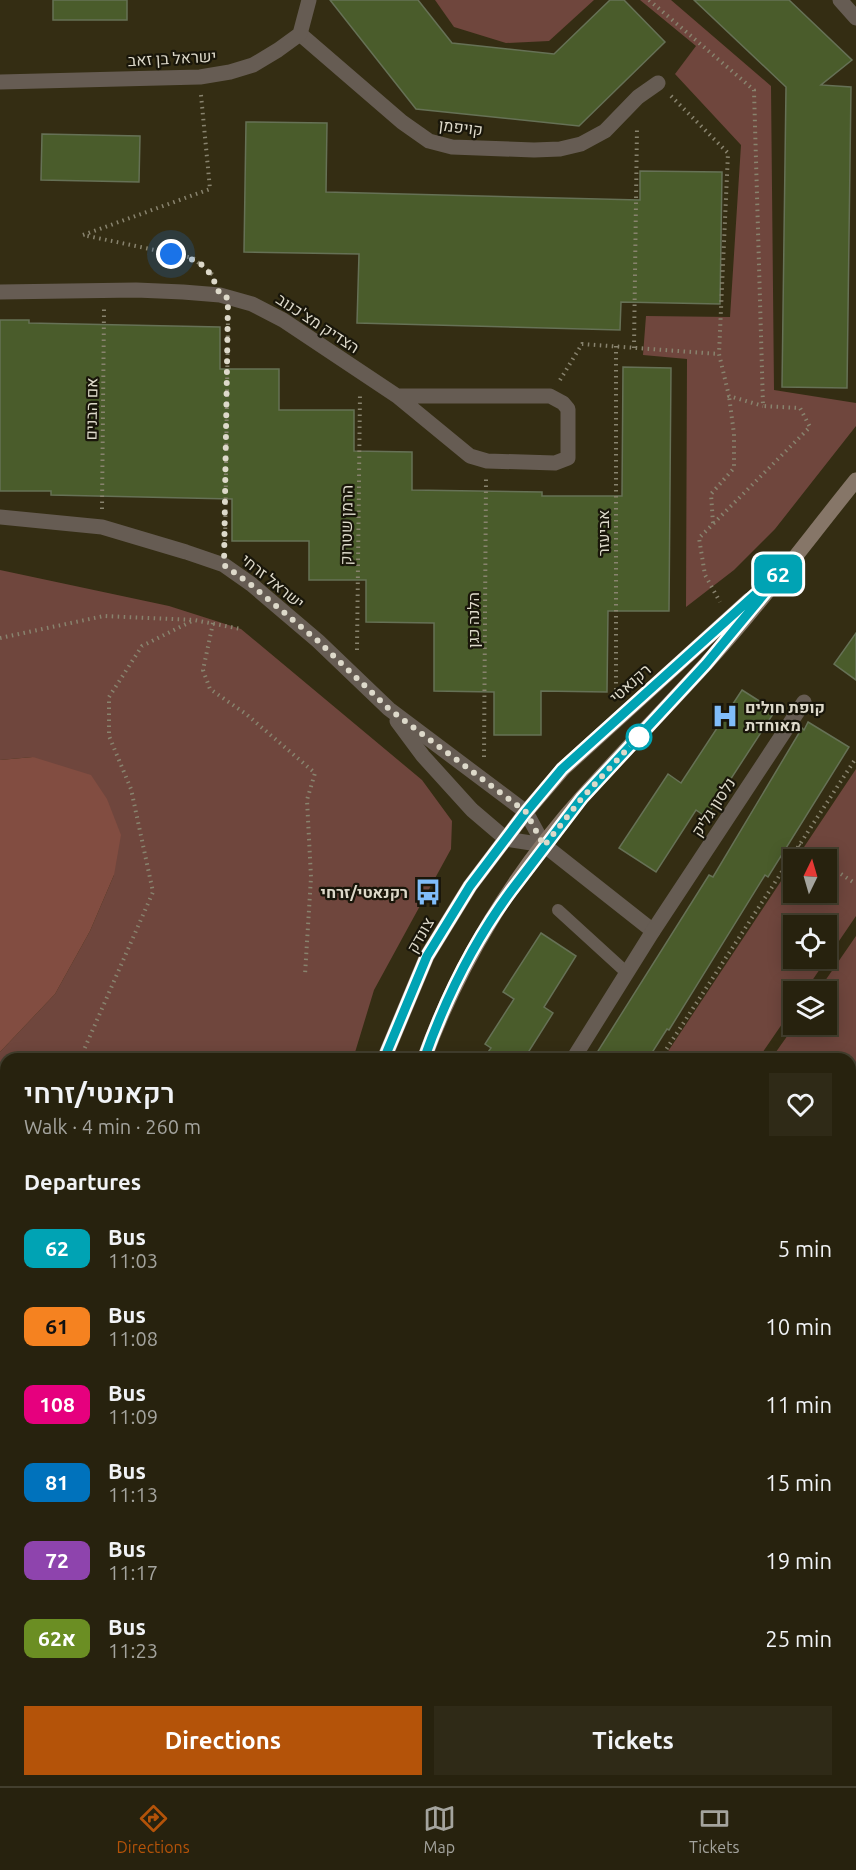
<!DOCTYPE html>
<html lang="en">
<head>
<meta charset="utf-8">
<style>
  body { margin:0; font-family:Ubuntu,Heebo,sans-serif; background:#2f2a17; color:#f1f3f6; height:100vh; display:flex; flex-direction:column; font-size:22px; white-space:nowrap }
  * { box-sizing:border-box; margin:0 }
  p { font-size:20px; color:#a4a49e }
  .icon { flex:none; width:33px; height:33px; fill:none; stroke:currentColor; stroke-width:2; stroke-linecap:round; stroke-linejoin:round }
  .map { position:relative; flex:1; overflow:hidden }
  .sheet { position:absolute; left:0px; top:1053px; width:856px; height:734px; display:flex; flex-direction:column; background:#27220e; border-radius:18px 18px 0 0; box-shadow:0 3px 15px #0003,0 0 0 2px #433f2e }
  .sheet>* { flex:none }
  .badge { padding:0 12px; border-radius:9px; font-size:21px; line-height:39px }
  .needle { width:39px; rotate:5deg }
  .buttons { position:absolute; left:783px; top:849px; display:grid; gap:12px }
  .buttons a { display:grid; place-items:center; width:54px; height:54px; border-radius:0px; background:#27220e; box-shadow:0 3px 15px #0003,0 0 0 2px #433f2e; font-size:30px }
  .you { position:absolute; width:30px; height:30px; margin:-15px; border:4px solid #fff; border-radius:50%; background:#1a73e8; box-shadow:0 0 0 9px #1a73e833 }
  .map>.badge { position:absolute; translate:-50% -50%; box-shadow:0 0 0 3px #fff }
  h2 { padding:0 24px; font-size:22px; line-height:54px }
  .round { display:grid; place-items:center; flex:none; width:63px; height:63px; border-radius:0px; background:#2f2a17 }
  .head { display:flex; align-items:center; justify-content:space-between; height:102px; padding:0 24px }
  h1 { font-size:28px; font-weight:600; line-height:45px }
  .primary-button { display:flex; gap:12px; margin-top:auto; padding:12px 24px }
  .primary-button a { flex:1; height:69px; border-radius:0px; background:#b45309; color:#fff; font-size:24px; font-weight:600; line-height:69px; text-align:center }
  .primary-button a+a { background:#2f2a17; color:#f1f3f6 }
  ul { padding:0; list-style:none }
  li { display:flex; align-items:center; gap:18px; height:78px; padding:0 24px }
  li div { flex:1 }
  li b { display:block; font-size:22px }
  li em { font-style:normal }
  li .badge { min-width:66px; font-weight:700; text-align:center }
  .tab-bar { display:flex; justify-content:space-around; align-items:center; height:84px; border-top:2px solid #433f2e; background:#27220e; font-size:16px; color:#a4a49e }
  .tab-bar a { display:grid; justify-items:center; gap:3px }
  .tab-bar .current { color:#b45309 }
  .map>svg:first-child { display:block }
</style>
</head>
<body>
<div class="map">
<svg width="856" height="1786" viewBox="0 0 856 1786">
  <rect width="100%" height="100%" fill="#342d13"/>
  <g fill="#6f463d" fill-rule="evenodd">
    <path d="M435,0H594L549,41L506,43L454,27Z"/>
    <path d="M640,0H671L771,86L774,390L856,403V426L775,529L734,570L686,607L687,359L643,355L646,316L730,317L741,145L675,74L696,46Z"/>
    <path d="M0,570L169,606L241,629L422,780L452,821L451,849L374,990L353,1059H6V1194L0,1193V1052L55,994L90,931L114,875L33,757L0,760Z"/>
    <path d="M856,769V916L805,991L794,992L793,1008L758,1059H663L793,863L794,892H826V860L796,859ZM794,926H826V958H794Z"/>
    <path d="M856,936V1066L851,1074L850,1059H771L795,1025L826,1024V992L818,991Z"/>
    <path d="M856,1120V1247L850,1243V1128Z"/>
    <path d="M850,1250L856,1253V1325L851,1324Z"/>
  </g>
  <path fill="#824d41" d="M33,757L91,775L107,799L121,835L114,875L90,931L55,994L0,1052V760Z"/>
  <g fill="#4a5c2b" stroke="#667156" stroke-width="1.5">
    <rect x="53" y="0" width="74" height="20"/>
    <path d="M330,0H418L452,43L554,54L610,0H624L665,42L579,126L416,109Z"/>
    <path d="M694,0H789L852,60L821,85L851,87L847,388L782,387L786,87Z"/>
    <path d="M246,122L327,123L326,192L640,200V171L722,172L720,304L621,302L620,330L357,323L359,254L244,252Z"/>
    <path d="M42,134L140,136L139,182L41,180Z"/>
    <path d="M0,320H29V323L220,327V369H279V410H354V451L412,452V490L542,492V496H622L623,367L671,368L669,611H608L607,692L541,691V735H494V692L434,691V623L366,622V580H309V541H232V499L51,495V491H0Z"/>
    <path d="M856,633V680L834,664Z"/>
    <path d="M742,690L775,711L706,817L696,810L656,872L619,848L668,774L681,783Z"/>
    <path d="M808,722L849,747L768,877L765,875L669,1030L667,1029L648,1059H593L709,875L713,877L802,728L804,730Z"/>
    <path d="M541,933L576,956L544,1007L553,1013L524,1059H483L491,1048L485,1044L514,999L503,992Z"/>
  </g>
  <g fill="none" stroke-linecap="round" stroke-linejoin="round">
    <g stroke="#88836e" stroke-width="4" stroke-dasharray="1.5 4.5" stroke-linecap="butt">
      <path d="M649,0L754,90L763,406L800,408L810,427L699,538L705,575L720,602"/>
      <path d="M201,95L210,189L83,235L193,258L213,275"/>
      <path d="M671,96L728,153L719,354L729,396L763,406"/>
      <path d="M616,346V693"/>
      <path d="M634,348L637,127"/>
      <path d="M560,380L582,344L719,354"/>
      <path d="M102,509L104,309"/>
      <path d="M713,523L711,494L734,468V434L729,396"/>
      <path d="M225,547L228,317"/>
      <path d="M213,623L203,670L210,689L246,714L315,773L307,800L311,877L305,975"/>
      <path d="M0,638L104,616L194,620L241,629"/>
      <path d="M357,650L360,394"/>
      <path d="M484,757L486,479"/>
      <path d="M799,845L820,860"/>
      <path d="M826,864L856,884"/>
      <path d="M80,1059L153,892L131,789L109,736V697L142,646L194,620"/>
      <path d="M660,1059L856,758"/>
      <path d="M850,1095L856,1087"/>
      <path d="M0,1115L6,1111"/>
      <path d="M850,1318L856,1319"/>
    </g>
    <g stroke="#665c53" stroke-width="12">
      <path d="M558,910L627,973"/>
      <path d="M0,1252L6,1246"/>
      <path d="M850,1733L856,1735"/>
      <path d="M738,1780L777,1786"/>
      <path d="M794,1786L796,1780"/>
    </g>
    <g stroke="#665c53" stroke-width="15">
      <path d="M840,0L856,18"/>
      <path d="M300,34L402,122L429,141L452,147L534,150L560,149L581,144L605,131L638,97L658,83"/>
      <path d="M0,82L200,77L230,72L253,65L278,50L300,34L309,0"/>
      <path d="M0,292L136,290L183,292L220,295L252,304L283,320L397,396L470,456L487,461L555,463L568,458V409L563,403L550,396H397"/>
      <path d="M0,517L102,527L186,552L224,565L251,584L318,641L389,709L526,812L544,845L653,931"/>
      <path d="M397,721L423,756L472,810L506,839L544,845"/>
      <path d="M573,1059L653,931L804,702"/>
      <path d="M850,1428L856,1430"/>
      <path d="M245,1780L246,1786"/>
      <path d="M677,1786V1780"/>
    </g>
    <g stroke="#867668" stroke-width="15">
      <path d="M384,1059L427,956L470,886L526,812L563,769L749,600"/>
      <path d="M424,1059C459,963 515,872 583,796C623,752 664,710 704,666C758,607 806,542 856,480"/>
      <path d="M0,1475L6,1470"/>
      <path d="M0,1513L6,1508"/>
      <path d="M850,1582L856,1584"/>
    </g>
  </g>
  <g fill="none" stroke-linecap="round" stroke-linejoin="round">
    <g stroke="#fff" stroke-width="14">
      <path id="line" d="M384,1059L427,956L470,886L526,812L562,769L789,564L706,664L582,798L511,891C474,941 445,1000 424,1059"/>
    </g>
    <use href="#line" stroke="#00a3b4" stroke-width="9"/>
    <path stroke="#ddd9ca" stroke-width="6" stroke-dasharray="0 10.8" d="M171,254C202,260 209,266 220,295L228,298L224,565L250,584L318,641L389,709L526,812L544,846L582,798L644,731L639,737"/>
  </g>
  <defs>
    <g id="hospital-bare" transform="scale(2.07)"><path d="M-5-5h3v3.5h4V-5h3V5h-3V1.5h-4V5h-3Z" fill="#80bdfa" stroke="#19160a" stroke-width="2.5" paint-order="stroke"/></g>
    <g id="bus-bare" transform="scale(2.07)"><path d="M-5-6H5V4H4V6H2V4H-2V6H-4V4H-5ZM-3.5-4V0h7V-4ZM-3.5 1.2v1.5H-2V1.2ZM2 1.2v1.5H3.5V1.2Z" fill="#80bdfa" stroke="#19160a" stroke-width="2.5" paint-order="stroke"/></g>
  </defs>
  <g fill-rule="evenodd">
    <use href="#hospital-bare" x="725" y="716"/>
    <use href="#bus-bare" x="428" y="892"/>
  </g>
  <circle fill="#fff" stroke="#00a3b4" stroke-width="3" cx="639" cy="737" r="12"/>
  <g text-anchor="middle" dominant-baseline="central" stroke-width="4.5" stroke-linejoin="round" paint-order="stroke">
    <g font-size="16" fill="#ddd9ca" stroke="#19160a">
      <text transform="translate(172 58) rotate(-3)">ישראל בן זאב</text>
      <text transform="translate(461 127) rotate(7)">קויפמן</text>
      <text transform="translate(318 323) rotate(33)">הצדיק מצ'כנוב</text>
      <text transform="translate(91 409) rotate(-89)">אם הבנים</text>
      <text transform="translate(346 525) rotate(-89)">הרמן שטרוק</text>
      <text transform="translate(603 533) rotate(-90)">אביעזר</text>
      <text transform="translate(273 581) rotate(39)">ישראל זרחי</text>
      <text transform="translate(473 620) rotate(-90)">הלנה כגן</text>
      <text transform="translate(630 683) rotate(-42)">רקנאטי</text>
      <text transform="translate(713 807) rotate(-57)">נלסון גליק</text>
      <text transform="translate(420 935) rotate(-60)">צונדק</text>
    </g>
    <g font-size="16" font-weight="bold" fill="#ddd9ca" stroke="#19160a" text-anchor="start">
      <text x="745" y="707">קופת חולים<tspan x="745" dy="18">מאוחדת</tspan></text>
      <text x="408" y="892" text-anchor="end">רקנאטי/זרחי</text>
    </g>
  </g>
</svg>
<div class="buttons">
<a><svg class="needle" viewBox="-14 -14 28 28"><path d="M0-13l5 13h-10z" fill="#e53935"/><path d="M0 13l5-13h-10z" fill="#a4a49e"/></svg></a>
<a><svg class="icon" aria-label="locate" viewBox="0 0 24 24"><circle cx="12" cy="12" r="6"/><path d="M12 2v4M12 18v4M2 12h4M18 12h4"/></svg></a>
<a><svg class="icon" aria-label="layers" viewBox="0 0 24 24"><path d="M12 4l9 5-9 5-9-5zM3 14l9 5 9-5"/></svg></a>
</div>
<div class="you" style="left:171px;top:254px"></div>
<b class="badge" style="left:778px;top:574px;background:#00a3b4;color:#fff">62</b>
<section class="sheet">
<div class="head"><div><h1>רקאנטי/זרחי</h1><p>Walk · 4 min · 260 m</p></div><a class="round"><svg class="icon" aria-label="heart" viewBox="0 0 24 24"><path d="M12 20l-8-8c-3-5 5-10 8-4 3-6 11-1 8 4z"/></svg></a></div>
<h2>Departures</h2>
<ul>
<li><span class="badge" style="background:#00a3b4;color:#fff">62</span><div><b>Bus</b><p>11:03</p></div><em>5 min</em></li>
<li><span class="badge" style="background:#f58220;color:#111">61</span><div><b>Bus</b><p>11:08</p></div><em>10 min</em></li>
<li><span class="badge" style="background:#e6007e;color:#fff">108</span><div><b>Bus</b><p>11:09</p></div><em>11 min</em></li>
<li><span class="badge" style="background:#0072bc;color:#fff">81</span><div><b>Bus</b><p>11:13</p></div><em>15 min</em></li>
<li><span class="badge" style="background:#8e44ad;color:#fff">72</span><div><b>Bus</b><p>11:17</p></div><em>19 min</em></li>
<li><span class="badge" style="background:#6b8e23;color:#fff">62א</span><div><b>Bus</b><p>11:23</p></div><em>25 min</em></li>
</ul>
<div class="primary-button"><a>Directions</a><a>Tickets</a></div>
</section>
</div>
<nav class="tab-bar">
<a class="current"><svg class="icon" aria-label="directions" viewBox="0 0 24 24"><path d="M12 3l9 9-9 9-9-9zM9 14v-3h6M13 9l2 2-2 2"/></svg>Directions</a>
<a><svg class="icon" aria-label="map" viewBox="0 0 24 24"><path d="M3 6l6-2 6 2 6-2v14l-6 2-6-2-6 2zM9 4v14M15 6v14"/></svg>Map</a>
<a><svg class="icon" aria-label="tickets" viewBox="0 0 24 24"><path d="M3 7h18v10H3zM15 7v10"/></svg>Tickets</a>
</nav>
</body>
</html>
